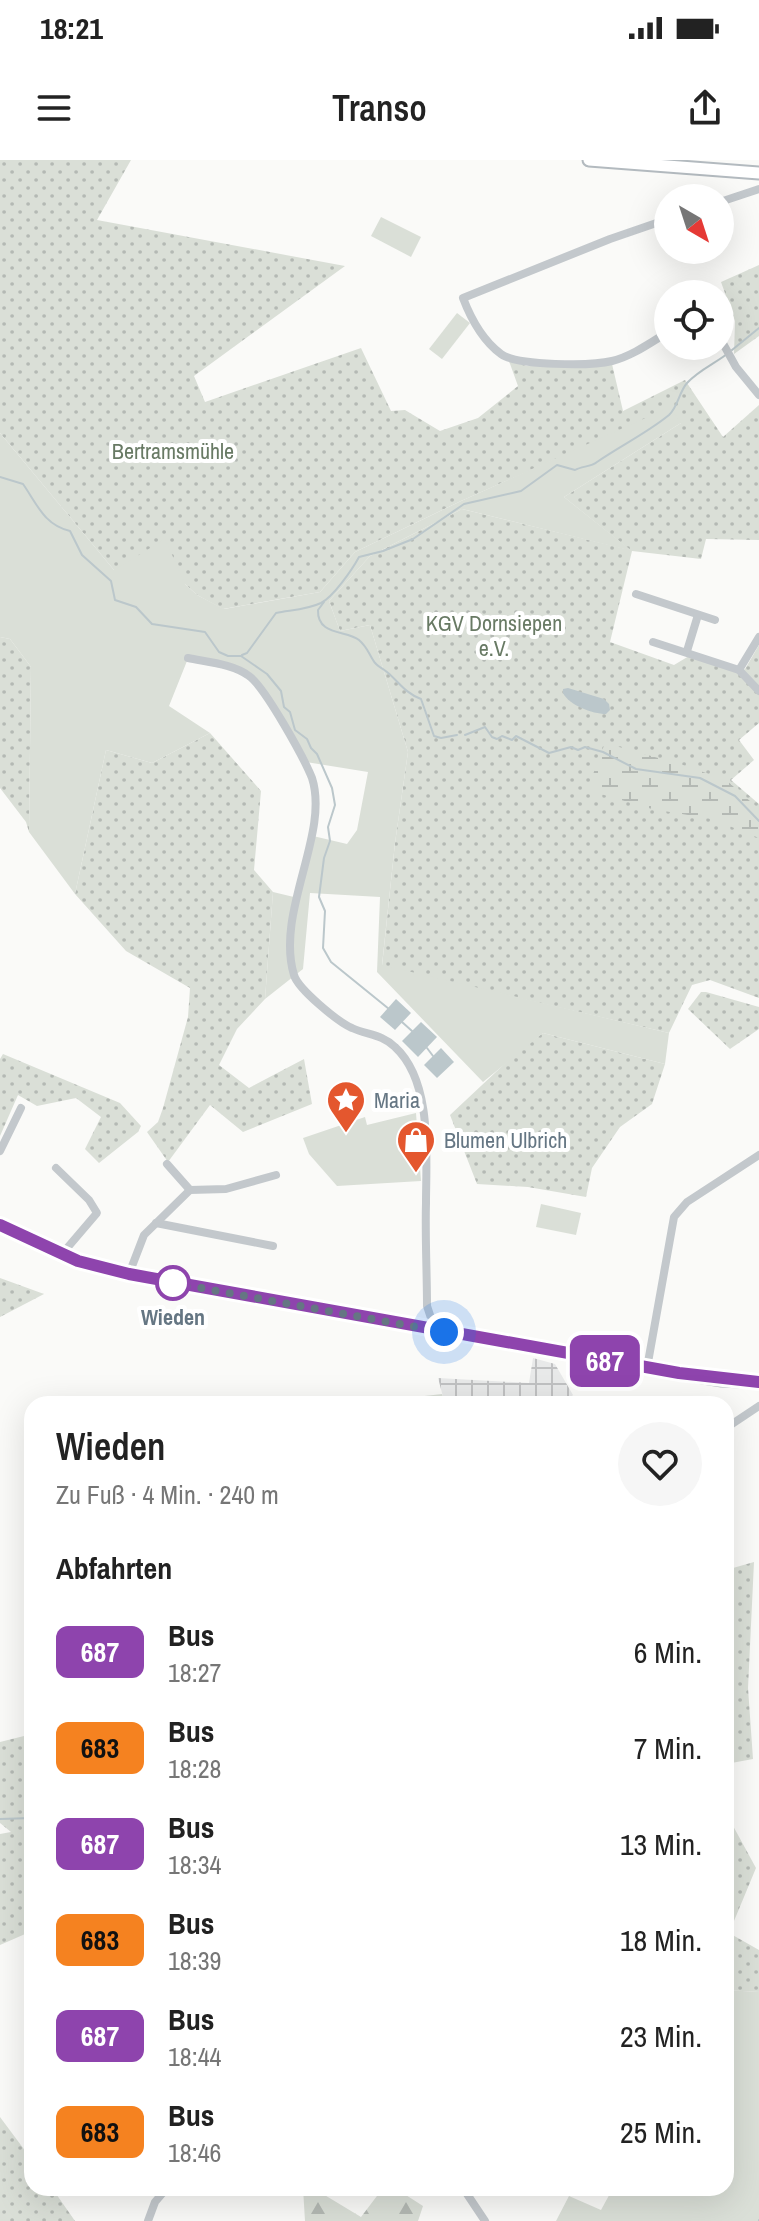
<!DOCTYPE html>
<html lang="de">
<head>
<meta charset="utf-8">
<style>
  body { margin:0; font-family:"Archivo Narrow",sans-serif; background:#f6f6f6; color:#222; height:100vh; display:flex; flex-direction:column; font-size:30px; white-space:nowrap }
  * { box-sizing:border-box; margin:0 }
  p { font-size:26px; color:#767676 }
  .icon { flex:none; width:44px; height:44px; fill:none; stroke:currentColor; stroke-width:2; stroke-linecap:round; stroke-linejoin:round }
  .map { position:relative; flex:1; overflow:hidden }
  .sheet { position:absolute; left:24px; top:1236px; width:710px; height:800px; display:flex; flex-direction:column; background:#fff; border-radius:24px; box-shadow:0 8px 32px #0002 }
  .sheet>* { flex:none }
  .badge { padding:0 16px; border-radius:12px; font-size:28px; line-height:52px }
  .needle { width:52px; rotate:141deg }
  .controls { position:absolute; left:654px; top:24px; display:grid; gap:16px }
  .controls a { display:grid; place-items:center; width:80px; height:80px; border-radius:50%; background:#fff; box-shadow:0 8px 32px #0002; font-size:40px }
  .you { position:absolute; width:40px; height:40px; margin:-20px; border:6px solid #fff; border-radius:50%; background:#1a73e8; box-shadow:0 0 0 12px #1a73e833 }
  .map>.badge { position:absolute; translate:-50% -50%; box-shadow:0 0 0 4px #fff }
  h2 { padding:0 32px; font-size:30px; line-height:72px }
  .round { display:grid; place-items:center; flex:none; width:84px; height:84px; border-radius:42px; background:#f6f6f6 }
  .head { display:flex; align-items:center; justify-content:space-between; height:136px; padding:0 32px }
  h1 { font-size:38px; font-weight:600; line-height:60px }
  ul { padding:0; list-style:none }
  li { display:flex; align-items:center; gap:24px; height:96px; padding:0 32px }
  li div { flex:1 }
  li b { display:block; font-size:30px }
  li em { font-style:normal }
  li .badge { min-width:88px; font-weight:700; text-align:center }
  .status { display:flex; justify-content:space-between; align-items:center; height:56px; padding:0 40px; background:#fff; direction:ltr }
  .status svg { height:22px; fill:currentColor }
  header { display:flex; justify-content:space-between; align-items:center; height:104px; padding:0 32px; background:#fff; font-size:36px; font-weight:600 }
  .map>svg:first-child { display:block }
</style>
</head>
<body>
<div class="status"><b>18:21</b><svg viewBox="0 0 49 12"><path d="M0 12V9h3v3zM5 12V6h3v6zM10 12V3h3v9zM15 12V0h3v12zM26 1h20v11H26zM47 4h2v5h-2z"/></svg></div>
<header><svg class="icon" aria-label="menu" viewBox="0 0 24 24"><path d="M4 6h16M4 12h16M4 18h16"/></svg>Transo<svg class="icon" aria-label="share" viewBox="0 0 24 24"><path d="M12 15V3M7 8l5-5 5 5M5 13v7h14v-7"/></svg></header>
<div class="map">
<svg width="759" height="2061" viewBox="0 0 759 2061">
  <defs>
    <pattern id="industrial-grid" width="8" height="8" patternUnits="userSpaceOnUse" patternTransform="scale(2)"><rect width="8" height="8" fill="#e8e9e9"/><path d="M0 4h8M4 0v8" fill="none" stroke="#c0c1c2"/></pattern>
    <pattern id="grass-dots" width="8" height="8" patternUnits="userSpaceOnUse" patternTransform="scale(2)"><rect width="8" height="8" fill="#dadfd7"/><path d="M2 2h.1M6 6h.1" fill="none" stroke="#b4b9b4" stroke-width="1.8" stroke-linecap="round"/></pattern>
    <pattern id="forest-firs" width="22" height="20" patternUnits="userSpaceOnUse" patternTransform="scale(2)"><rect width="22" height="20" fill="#dadfd7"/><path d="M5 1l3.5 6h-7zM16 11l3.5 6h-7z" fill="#b4b9b4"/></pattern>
    <pattern id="wetland-marsh" width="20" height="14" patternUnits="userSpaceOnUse" patternTransform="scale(2)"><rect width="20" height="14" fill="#dadfd7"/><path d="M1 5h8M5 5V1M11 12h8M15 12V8" fill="none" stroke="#b4b9b4"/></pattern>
  </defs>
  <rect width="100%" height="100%" fill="#fafaf8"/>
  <path fill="url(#industrial-grid)" d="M533,1198L555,1204L573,1235L564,1244H445L438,1218L529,1223Z"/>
  <g fill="url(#grass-dots)">
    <path d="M0,0H131L97,60L345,106L194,216L205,242L361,188L391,251L405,250L440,271L478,258L518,226L509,201L527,206L612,204L623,251L685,220L723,277L759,245V380L706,379L701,399L632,391L610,482L674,505L689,496L738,513L745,509L759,485V563L739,580L754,600L731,620L759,644V838L710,820L692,825L669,873L382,806L395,683L408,592L370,465L340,471L329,441L370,396L462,349L630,390L564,337L681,263L626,268L461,341L355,392L320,432L223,449L197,435L185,424L114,410L0,273Z"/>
    <path d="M759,105V176L734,194L735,161L721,122Z"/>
    <path d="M0,477L10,479L31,507L29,672L26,662L0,628Z"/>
    <path d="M210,573L261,631L254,710L273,732L265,839L237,869L219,905L249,928L304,899L312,944L243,972L210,945L168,1002L147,972L158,962L163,948L188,857L190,828L126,791L75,734L106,590L152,603Z"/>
    <path d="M701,832H706L759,847V869L730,889L688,849Z"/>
    <path d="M543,873L665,904L652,944L620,967L592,1008L586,1037L528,1027L477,1024L450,955L516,893Z"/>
    <path d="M3,894L120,943L141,966L138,972L99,1003L85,989L101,957L76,938L37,946L18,935L0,976V899Z"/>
    <path d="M0,1118L44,1134L0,1157Z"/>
    <path d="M754,1402L748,1528L753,1599L726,1604V1410Z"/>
    <path d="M32,1574V1771L0,1785V1674L11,1672L0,1663V1582Z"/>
    <path d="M726,1653L756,1708L729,1773L759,1790V1832L726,1830Z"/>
    <path d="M0,1957L32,2000V2028H52L75,2061H0Z"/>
  </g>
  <path fill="url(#forest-firs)" d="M303,2028H313L361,2057L383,2028H395L423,2046L418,2061H305Z"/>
  <path fill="url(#wetland-marsh)" d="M605,583L683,605L726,620L759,649V678L712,659L652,649L587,630Z"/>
  <g fill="#dadfd7">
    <path d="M381,57L421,77L411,97L371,76Z"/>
    <path d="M457,153L470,163L442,199L429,189Z"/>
    <path d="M670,247L681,263L564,337L632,391L462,349L370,396L329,441L340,471L370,465L408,592L395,683L382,805L669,873L665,904L543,873L483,922L377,812L380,737L310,733L303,809L265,839L273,732L298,738L313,676L347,684L357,670L368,612L306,602L252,514L187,501L169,546L210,573L152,603L106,590L75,734L29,672L31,507L10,479L0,477V273L114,410L165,379L185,424L197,435L224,449L320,432L355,392L461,341Z"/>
    <path d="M416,953L421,1021L337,1026L309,994L303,978L365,957L367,965Z"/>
    <path d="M541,1044L581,1053L576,1075L536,1067Z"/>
    <path d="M442,1234L445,1244H354H355Z"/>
    <path d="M726,1830L759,1832V2061H556L569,2036L601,2050L613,2028H726Z"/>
  </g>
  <g fill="#bbc7cb">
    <path d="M568,528L604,539L609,544L610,550L606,554C592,554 569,545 563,533V529Z"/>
    <path d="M396,839L411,853L395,870L380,857Z"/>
    <path d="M421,862L437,877L418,897L402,881Z"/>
    <path d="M441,888L454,902L437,918L424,905Z"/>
  </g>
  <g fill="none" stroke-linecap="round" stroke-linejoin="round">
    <g stroke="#bbc7cb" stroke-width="2">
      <path d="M732,190L759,168"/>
      <path d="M0,317L23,324C37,344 44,365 70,371L82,395L111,421L115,440L136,447L152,464L205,472L219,492L228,496H241L267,514L281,531L284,547L290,552L295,570L307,579L311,588L317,594L332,628L335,645L328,667L330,681L324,698L319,737L325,751L323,788L331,802L389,849"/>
      <path d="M324,442L318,450C317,476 347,470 359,480C367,487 368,492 373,500C376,506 382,508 387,512C399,522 405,533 421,539L434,576L441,578L457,575"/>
      <path d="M242,495L247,493L276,453C291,450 306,450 321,443C333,437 352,410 359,397L383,391L413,379L464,344L521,331L557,305L575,310C582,306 591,307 597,302C620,286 647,273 669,255C678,247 679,232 687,223C699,210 714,204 727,194"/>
      <path d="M465,575L485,567L492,577L497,579L502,576L512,580L516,576L549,593L571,587L578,590L585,587L603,592L636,609L700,618L735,636L759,661"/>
      <path d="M402,862L412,871"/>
      <path d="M427,888L433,896"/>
      <path d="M0,1659L32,1658"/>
      <path d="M759,2061V2060"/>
    </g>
    <g stroke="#b3babf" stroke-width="15">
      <g id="secondary">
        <path d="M589,0L759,13"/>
        <path d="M0,1066L78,1101L129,1114L679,1213L722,1220L759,1222"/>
      </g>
    </g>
    <g stroke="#c3c8cc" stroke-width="8">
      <path d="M720,42L759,29"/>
      <path d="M668,59L610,79L463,138C471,159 482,180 501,194C517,206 592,206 612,201C632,196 650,183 668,172"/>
      <path d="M720,178L736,207L759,235"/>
      <path d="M636,434L715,460"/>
      <path d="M653,482L739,510L759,531"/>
      <path d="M687,491L698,455"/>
      <path d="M188,498C207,502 234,504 249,516C265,527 304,598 312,618C330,674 275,752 294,815C298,829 338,862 352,868C367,875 382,874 395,887C433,922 426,996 426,1043C425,1077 427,1112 427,1146L435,1170"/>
      <path d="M739,510L759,477"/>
      <path d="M0,991L21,948"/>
      <path d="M167,1004L190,1030"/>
      <path d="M56,1008L89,1040L97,1053L62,1094"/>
      <path d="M156,1063L273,1086"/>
      <path d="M129,1114L144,1075L190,1030L226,1029L276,1015"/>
      <path d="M647,1208L674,1057L687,1042L759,995"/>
      <path d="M726,1268L759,1246"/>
      <path d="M463,2028L485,2061"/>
      <path d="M148,2061L155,2042L167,2028"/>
    </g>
    <use href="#secondary" stroke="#fff" stroke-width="11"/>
  </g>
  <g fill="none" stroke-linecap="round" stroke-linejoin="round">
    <g stroke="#fff" stroke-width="18">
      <path id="line" d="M0,1065L78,1101L129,1114L679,1213L759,1222"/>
    </g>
    <use href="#line" stroke="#8e44ad" stroke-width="12"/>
    <path stroke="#657683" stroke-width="8" stroke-dasharray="0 14.4" d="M173,1123L444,1172"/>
  </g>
  <defs>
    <g id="sight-pin" transform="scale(2)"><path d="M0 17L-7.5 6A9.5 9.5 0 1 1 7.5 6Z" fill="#e4572e" stroke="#fff"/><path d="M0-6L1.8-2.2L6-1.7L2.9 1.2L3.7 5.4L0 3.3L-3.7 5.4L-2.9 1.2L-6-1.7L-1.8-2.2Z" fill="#fff"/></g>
    <g id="shop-pin" transform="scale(2)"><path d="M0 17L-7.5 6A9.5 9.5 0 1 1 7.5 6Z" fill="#e4572e" stroke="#fff"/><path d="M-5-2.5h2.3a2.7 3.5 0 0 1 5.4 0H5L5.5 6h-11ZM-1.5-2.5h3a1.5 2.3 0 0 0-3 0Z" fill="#fff"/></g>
  </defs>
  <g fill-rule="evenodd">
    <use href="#sight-pin" x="346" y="940"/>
    <use href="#shop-pin" x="416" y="980"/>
  </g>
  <circle fill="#fff" stroke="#8e44ad" stroke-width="4" cx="173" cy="1123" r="16"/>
  <g text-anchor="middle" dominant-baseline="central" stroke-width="8" stroke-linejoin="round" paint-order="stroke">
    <g font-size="22" fill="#687a64" stroke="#fff">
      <text x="173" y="291">Bertramsmühle</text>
      <text x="494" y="463">KGV Dornsiepen<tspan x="494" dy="25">e.V.</tspan></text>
    </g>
    <g font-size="22" fill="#657683" stroke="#fff" text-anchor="start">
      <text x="374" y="940">Maria</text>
      <text x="444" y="980">Blumen Ulbrich</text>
    </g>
    <g font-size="22" font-weight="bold" fill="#657683" stroke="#fff">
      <text x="173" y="1157">Wieden</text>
    </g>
  </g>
</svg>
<div class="controls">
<a><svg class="needle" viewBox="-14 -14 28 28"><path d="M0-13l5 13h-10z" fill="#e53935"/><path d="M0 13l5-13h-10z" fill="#767676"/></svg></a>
<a><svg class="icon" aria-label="locate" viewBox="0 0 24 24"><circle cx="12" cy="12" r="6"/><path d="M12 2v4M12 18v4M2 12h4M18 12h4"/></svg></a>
</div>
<div class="you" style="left:444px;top:1172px"></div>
<b class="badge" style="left:605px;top:1201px;background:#8e44ad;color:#fff">687</b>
<section class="sheet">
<div class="head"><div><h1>Wieden</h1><p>Zu Fuß · 4 Min. · 240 m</p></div><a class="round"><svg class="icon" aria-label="heart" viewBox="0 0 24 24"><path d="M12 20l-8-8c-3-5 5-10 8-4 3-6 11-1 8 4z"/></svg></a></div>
<h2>Abfahrten</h2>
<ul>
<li><span class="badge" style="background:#8e44ad;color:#fff">687</span><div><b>Bus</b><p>18:27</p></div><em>6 Min.</em></li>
<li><span class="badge" style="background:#f58220;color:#111">683</span><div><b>Bus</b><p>18:28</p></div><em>7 Min.</em></li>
<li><span class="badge" style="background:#8e44ad;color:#fff">687</span><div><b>Bus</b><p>18:34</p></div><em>13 Min.</em></li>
<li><span class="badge" style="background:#f58220;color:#111">683</span><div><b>Bus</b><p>18:39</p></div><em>18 Min.</em></li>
<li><span class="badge" style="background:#8e44ad;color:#fff">687</span><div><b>Bus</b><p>18:44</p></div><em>23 Min.</em></li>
<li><span class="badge" style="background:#f58220;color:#111">683</span><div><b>Bus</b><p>18:46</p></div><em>25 Min.</em></li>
</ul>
</section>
</div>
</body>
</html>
